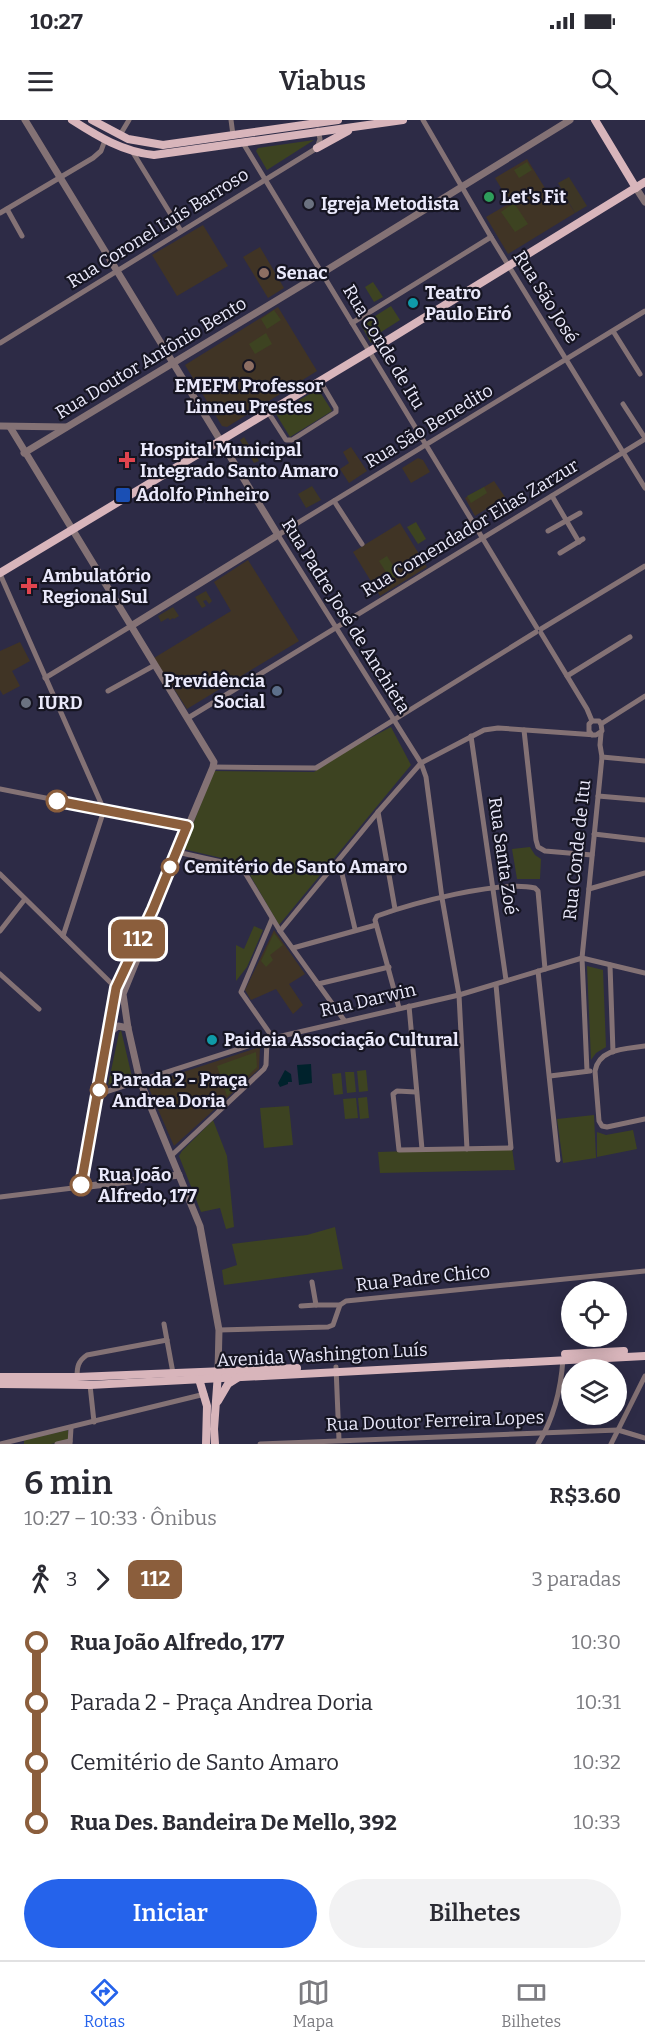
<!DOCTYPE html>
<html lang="pt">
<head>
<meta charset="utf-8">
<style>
  body { margin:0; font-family:Bitter,serif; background:#f2f2f3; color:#2b2b33; height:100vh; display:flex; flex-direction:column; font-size:22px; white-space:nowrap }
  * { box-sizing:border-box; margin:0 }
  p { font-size:20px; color:#7c7c81 }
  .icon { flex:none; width:33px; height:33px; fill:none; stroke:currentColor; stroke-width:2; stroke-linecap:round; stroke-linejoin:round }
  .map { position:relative; height:1324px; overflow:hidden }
  .drawer { display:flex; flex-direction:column; background:#fff; flex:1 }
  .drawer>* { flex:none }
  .badge { padding:0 12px; border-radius:9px; font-size:21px; line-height:39px }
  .fabs { position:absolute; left:561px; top:1161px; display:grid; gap:12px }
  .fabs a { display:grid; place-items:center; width:66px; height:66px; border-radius:50%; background:#fff; box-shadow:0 3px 15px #0003; font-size:30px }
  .map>.badge { position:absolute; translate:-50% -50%; box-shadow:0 0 0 3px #fff }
  .legs { display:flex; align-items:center; gap:9px; height:66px; padding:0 24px; font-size:20px }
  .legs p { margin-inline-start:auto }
  .summary { display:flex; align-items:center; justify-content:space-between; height:102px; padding:0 24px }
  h1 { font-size:33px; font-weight:600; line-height:45px }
  .button { display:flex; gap:12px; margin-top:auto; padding:12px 24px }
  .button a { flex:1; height:69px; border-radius:36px; background:#2563eb; color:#fff; font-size:24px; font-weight:600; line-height:69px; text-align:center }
  .button a+a { background:#f2f2f3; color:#2b2b33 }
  ul { padding:0 24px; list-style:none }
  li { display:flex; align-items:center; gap:21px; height:60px; font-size:22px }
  li i { display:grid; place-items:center; width:9px; height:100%; margin:0 8px; background:currentColor }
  li i::after { content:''; width:15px; height:15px; margin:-8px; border:4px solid; border-radius:50%; background:#fff }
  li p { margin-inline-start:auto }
  li:first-child i { background:linear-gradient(#0000 50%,currentColor 0) }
  li:last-child i { background:linear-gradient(currentColor 50%,#0000 0) }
  .status { display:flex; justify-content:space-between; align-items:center; height:42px; padding:0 30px; background:#fff; direction:ltr }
  .status svg { height:16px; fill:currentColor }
  header { display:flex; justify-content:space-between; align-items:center; height:78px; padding:0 24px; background:#fff; font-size:27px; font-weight:600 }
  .menu { display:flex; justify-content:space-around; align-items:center; height:84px; border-top:2px solid #e1e1e2; background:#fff; font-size:16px; color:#7c7c81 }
  .menu a { display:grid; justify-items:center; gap:3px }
  .menu .on { color:#2563eb }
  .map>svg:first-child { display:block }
</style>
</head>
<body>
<div class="status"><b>10:27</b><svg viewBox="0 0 49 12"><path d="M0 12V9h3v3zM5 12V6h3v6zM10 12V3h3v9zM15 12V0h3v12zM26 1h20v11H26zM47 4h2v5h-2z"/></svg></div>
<header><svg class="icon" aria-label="menu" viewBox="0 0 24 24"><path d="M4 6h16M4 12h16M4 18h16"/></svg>Viabus<svg class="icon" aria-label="search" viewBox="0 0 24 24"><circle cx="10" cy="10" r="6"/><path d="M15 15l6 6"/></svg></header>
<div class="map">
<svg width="645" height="1324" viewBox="0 0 645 1324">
  <rect width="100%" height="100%" fill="#2d2b46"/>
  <g fill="#3d3625">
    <path d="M569,57L587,86L575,93L558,63Z"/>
    <path d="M244,317L259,341L254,343L240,320Z"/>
    <path d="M312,366L321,380L306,388L298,374Z"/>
    <path d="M206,471L212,481L209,484L206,480L203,481L206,486L202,488L195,477Z"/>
    <path d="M173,487L179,496L174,499L173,498L170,500L168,498L161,502L158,496Z"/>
  </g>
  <g fill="#403425">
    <path d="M527,39L548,73L559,67L575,93L508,134L486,97L510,83L495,58Z"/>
    <path d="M203,105L228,146L177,176L152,135Z"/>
    <path d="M260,127L284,168L268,178L243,137Z"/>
    <path d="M278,187L317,251L227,307L222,306L185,245Z"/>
    <path d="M351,327L367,351L349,363L340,349L349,343L343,332Z"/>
    <path d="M418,338L423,340L430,352L411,363L402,348Z"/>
    <path d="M494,361L505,377L475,396L465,378Z"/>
    <path d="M400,403L427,447L380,476L353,432Z"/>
    <path d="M248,440L299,521L187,589L154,538L231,491L214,462Z"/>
    <path d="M20,522L30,541L12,551L20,566L3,575L0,570V531Z"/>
    <path d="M274,810L305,854L289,864L303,885L293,894L276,869L251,880L245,870Z"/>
    <path d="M260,927L259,949L174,1026L147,964Z"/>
  </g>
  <g fill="#3d4321">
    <path d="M314,20L267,50L256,31L258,28Z"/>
    <path d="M527,42L532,50L519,58L514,50Z"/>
    <path d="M514,83L528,104L515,112L501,92Z"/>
    <path d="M373,162L383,177L374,182L365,167Z"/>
    <path d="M391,186L400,200L378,214L371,223L361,205Z"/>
    <path d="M274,190L281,200L267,209L261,199Z"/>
    <path d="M266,213L272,224L255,234L249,224Z"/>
    <path d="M318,269L332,291L290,317L276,294Z"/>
    <path d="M484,367L487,373L471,383L467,376Z"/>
    <path d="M416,402L426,419L418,424L407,407Z"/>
    <path d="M387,436L399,455L391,460L379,441Z"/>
    <path d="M391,607L411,645L279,805L243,743L183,729L214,651L314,652L351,628Z"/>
    <path d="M530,727L535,735L541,739L540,759H517L512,729Z"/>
    <path d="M254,806L263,810L247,847L236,861V825L244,829Z"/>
    <path d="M274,813L283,825L270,835L273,840L266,847L261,841Z"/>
    <path d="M587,846L603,850L606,927L596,933L591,940Z"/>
    <path d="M121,910L132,957L108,965L119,913Z"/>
    <path d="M256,932L257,947L227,976L217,946Z"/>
    <path d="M366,950L368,971L359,972L357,951Z"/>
    <path d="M345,952H354L356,972L347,973Z"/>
    <path d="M341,953L343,974L334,975L332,954Z"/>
    <path d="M367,977L369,998L360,999L358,978Z"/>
    <path d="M356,978L358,998L345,999L343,979Z"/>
    <path d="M289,986L293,1025L264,1028L260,988Z"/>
    <path d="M594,995L596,1038L563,1043L557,999Z"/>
    <path d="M213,1000L227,1036L234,1107L226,1109L220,1088L201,1092L179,1036L182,1031Z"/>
    <path d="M633,1010L637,1029L597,1037V1012L606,1015Z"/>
    <path d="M512,1028L515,1050L380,1053L378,1032Z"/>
    <path d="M335,1107L343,1149L224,1165L222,1150L237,1145L232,1124L307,1115Z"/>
    <path d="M68,1310V1320L51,1324H24V1320Z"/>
  </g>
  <g fill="#00222c">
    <path d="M311,944L312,963L299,965L297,945Z"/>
    <path d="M285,950L291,954L292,962H288V964L280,967L278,963Z"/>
  </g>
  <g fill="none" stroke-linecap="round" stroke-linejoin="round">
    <g stroke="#847275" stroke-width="5">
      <path d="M231,0L233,15"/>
      <path d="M423,0L491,117L645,368"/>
      <path d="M120,15L129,0"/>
      <path d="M243,23L537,508"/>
      <path d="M132,31L181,111"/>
      <path d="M7,89L22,116"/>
      <path d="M0,93L93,38L101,31L105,20"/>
      <path d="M352,203L491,117"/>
      <path d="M613,211L640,254"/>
      <path d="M0,223L317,28L320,19L318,10"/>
      <path d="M623,284L645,318"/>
      <path d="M268,292L286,320H292L336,292V288L320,261"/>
      <path d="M552,376L579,422"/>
      <path d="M334,381L362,424"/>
      <path d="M548,411L580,393"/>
      <path d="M560,433L583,419"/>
      <path d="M0,454L104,690L63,816"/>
      <path d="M541,509L645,446"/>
      <path d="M541,513L587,589L592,601"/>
      <path d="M567,556L630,517"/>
      <path d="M45,558L131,506"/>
      <path d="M108,571L155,545"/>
      <path d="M188,598L645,319"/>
      <path d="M601,604L645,576"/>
      <path d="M524,610L536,720L538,727L545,731L592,735"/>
      <path d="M471,616L506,860"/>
      <path d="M602,637L645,641"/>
      <path d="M213,647L316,648L536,512"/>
      <path d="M0,669L187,706"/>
      <path d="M598,676L645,680"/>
      <path d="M378,692L395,789"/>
      <path d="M594,714L645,720"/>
      <path d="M177,732L235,745L244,751L280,811L344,900"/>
      <path d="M339,741L355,809"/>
      <path d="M0,754L116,868"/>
      <path d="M589,769L645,753"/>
      <path d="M272,799L241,872L273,918"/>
      <path d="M0,811L25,779"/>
      <path d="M280,811L378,692L421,643L484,610L498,608L596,615L602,611L601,604L599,601H592L589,604V611L592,615"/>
      <path d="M293,828L376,805"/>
      <path d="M610,845L613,932"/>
      <path d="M538,851L558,1040"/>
      <path d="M0,854L39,889"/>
      <path d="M318,864L389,847"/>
      <path d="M409,886L422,1029"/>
      <path d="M399,888L375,800L377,796C413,783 498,760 535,768L538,771L545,849"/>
      <path d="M645,926C626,929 599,928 595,951L599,1001L602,1006L607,1007L645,999"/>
      <path d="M587,951L582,838L602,637L600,625L601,613"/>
      <path d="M550,956L590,951"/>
      <path d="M416,972L397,971L393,974L399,1030L511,1028L496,865"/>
      <path d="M99,974L273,918L459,875L582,838L645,853"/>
      <path d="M467,1029L459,875L442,778L426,657L421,643L278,415L645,191"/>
      <path d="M171,1036L264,949L266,945L267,920"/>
      <path d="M0,1077L81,1067"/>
      <path d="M312,1162L316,1185H340"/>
      <path d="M301,1186L316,1185"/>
      <path d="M164,1204L173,1253"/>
      <path d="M219,1210L328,1207L333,1205L340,1185L346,1181L645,1151"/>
      <path d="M336,1247L339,1320"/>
      <path d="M77,1257C77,1247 78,1241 87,1235L167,1220"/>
      <path d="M90,1265L94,1302"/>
      <path d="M0,1324L205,1274"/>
      <path d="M57,1324L70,1321"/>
      <path d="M70,1324L71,1308"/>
      <path d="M260,1324L618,1310L645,1318"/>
      <path d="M538,1324C554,1298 561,1269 563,1239"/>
      <path d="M611,1324L645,1256"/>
    </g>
    <g stroke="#847275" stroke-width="7">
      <path d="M25,0L278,415L131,506"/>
      <path d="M636,68L645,82"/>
      <path d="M0,306L66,307"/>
      <path d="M10,307L214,642L213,647L153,790L116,868L81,1067L179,1055"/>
      <path d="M24,333L322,153L570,0"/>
      <path d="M152,792V803L123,874L128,908L140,961L200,1106L219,1210L218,1251"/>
      <path d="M110,912L118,906L128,908"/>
    </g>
    <g stroke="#d8b5bb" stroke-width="8">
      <path d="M72,0C97,16 123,32 154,35L403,0"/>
      <path d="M92,0L128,19L163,25L338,0"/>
      <path d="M595,0L636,68"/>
      <path d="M317,28L348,11"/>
      <path d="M0,453L375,228L645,62"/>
      <path d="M565,1234L624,1231"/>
      <path d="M0,1257H77L297,1248"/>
      <path d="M199,1259L207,1286L206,1324"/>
      <path d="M0,1264L90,1265L645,1236"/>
      <path d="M218,1281L228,1264L239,1257"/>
      <path d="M215,1324L214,1309L218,1253"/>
    </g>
  </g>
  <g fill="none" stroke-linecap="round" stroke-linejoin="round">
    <g stroke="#fff" stroke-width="14">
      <path id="line-1" d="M57,681L187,706L153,789L116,868L81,1065"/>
    </g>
    <use href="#line-1" stroke="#8b5e3c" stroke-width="9"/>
  </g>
  <circle fill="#2e9e5b" stroke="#161522" stroke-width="2" cx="489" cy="77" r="6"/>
  <g fill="#6b7280" stroke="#161522" stroke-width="2">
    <circle cx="309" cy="84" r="6"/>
    <circle cx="26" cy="583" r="6"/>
  </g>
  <g fill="#8d6e63" stroke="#161522" stroke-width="2">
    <circle cx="264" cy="153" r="6"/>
    <circle cx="249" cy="246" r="6"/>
  </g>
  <g fill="#0f9aa8" stroke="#161522" stroke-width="2">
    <circle cx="413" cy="183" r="6"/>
    <circle cx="212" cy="920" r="6"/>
  </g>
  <g fill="#e0444e" stroke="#161522" stroke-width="2">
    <path d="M124 331h6v6h6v6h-6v6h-6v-6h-6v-6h6z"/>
    <path d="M26 457h6v6h6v6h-6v6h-6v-6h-6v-6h6z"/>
  </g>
  <rect fill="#1a4fb4" stroke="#161522" stroke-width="2" x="115" y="367" width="16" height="16" rx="3"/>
  <circle fill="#5c6f8a" stroke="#161522" stroke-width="2" cx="277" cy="571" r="6"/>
  <g fill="#fff" stroke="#8b5e3c" stroke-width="3">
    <circle cx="57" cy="681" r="10"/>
    <circle cx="170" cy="747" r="8"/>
    <circle cx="99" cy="970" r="8"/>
    <circle cx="81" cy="1065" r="10"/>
  </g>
  <g text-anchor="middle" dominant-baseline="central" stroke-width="4.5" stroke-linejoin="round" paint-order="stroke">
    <g font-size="18" font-weight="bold" fill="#eae9fb" stroke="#161522" text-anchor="start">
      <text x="501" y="77">Let's Fit</text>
      <text x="321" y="84">Igreja Metodista</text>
      <text x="276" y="153">Senac</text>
      <text x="425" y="173">Teatro<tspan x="425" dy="21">Paulo Eiró</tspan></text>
      <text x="249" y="266" text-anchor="middle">EMEFM Professor<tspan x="249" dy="21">Linneu Prestes</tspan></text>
      <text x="140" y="330">Hospital Municipal<tspan x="140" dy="21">Integrado Santo Amaro</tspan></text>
      <text x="136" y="375">Adolfo Pinheiro</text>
      <text x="42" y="456">Ambulatório<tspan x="42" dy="21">Regional Sul</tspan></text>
      <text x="265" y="561" text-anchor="end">Previdência<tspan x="265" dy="21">Social</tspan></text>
      <text x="38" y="583">IURD</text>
      <text x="224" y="920">Paideia Associação Cultural</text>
    </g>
    <g font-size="18" fill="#eae9fb" stroke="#161522">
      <text transform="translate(158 108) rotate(-32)">Rua Coronel Luís Barroso</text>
      <text transform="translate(546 177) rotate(58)">Rua São José</text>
      <text transform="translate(384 227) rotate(59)">Rua Conde de Itu</text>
      <text transform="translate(151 238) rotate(-31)">Rua Doutor Antônio Bento</text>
      <text transform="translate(429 306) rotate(-31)">Rua São Benedito</text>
      <text transform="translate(470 408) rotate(-31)">Rua Comendador Elias Zarzur</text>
      <text transform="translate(346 496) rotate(58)">Rua Padre José de Anchieta</text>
      <text transform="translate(577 730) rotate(-84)">Rua Conde de Itu</text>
      <text transform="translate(503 736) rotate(82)">Rua Santa Zoé</text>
      <text transform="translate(368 880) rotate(-13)">Rua Darwin</text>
      <text transform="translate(423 1158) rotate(-6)">Rua Padre Chico</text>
      <text transform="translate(322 1235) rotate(-3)">Avenida Washington Luís</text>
      <text transform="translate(435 1301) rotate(-2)">Rua Doutor Ferreira Lopes</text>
    </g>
    <g font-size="18" font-weight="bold" fill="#eae9fb" stroke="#161522" text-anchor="start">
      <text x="184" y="747">Cemitério de Santo Amaro</text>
      <text x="112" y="960">Parada 2 - Praça<tspan x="112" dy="21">Andrea Doria</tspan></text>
      <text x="98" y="1055">Rua João<tspan x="98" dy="21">Alfredo, 177</tspan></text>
    </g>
  </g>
</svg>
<div class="fabs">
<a><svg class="icon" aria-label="locate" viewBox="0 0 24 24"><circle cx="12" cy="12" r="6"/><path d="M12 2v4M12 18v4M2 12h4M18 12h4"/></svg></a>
<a><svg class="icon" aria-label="layers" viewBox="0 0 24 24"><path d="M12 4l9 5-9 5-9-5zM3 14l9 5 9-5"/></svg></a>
</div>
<b class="badge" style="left:138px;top:819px;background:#8b5e3c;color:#fff">112</b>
</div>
<section class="drawer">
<div class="summary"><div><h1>6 min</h1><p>10:27 – 10:33 · Ônibus</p></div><b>R$3.60</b></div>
<div class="legs"><svg class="icon" aria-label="walk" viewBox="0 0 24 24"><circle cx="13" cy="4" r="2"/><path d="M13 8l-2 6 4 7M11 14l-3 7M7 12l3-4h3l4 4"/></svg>3<svg class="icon" aria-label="forward" viewBox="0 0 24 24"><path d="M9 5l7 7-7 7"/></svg><b class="badge" style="background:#8b5e3c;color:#fff">112</b><p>3 paradas</p></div>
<ul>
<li><i style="color:#8b5e3c"></i><b>Rua João Alfredo, 177</b><p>10:30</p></li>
<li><i style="color:#8b5e3c"></i><span>Parada 2 - Praça Andrea Doria</span><p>10:31</p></li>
<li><i style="color:#8b5e3c"></i><span>Cemitério de Santo Amaro</span><p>10:32</p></li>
<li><i style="color:#8b5e3c"></i><b>Rua Des. Bandeira De Mello, 392</b><p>10:33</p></li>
</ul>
<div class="button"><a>Iniciar</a><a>Bilhetes</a></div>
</section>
<nav class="menu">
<a class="on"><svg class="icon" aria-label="directions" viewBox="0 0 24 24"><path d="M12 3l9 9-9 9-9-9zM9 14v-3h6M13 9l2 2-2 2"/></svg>Rotas</a>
<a><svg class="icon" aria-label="map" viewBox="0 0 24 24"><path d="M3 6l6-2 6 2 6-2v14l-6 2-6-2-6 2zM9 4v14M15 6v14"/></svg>Mapa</a>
<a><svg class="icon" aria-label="tickets" viewBox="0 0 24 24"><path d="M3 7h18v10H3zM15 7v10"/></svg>Bilhetes</a>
</nav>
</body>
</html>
